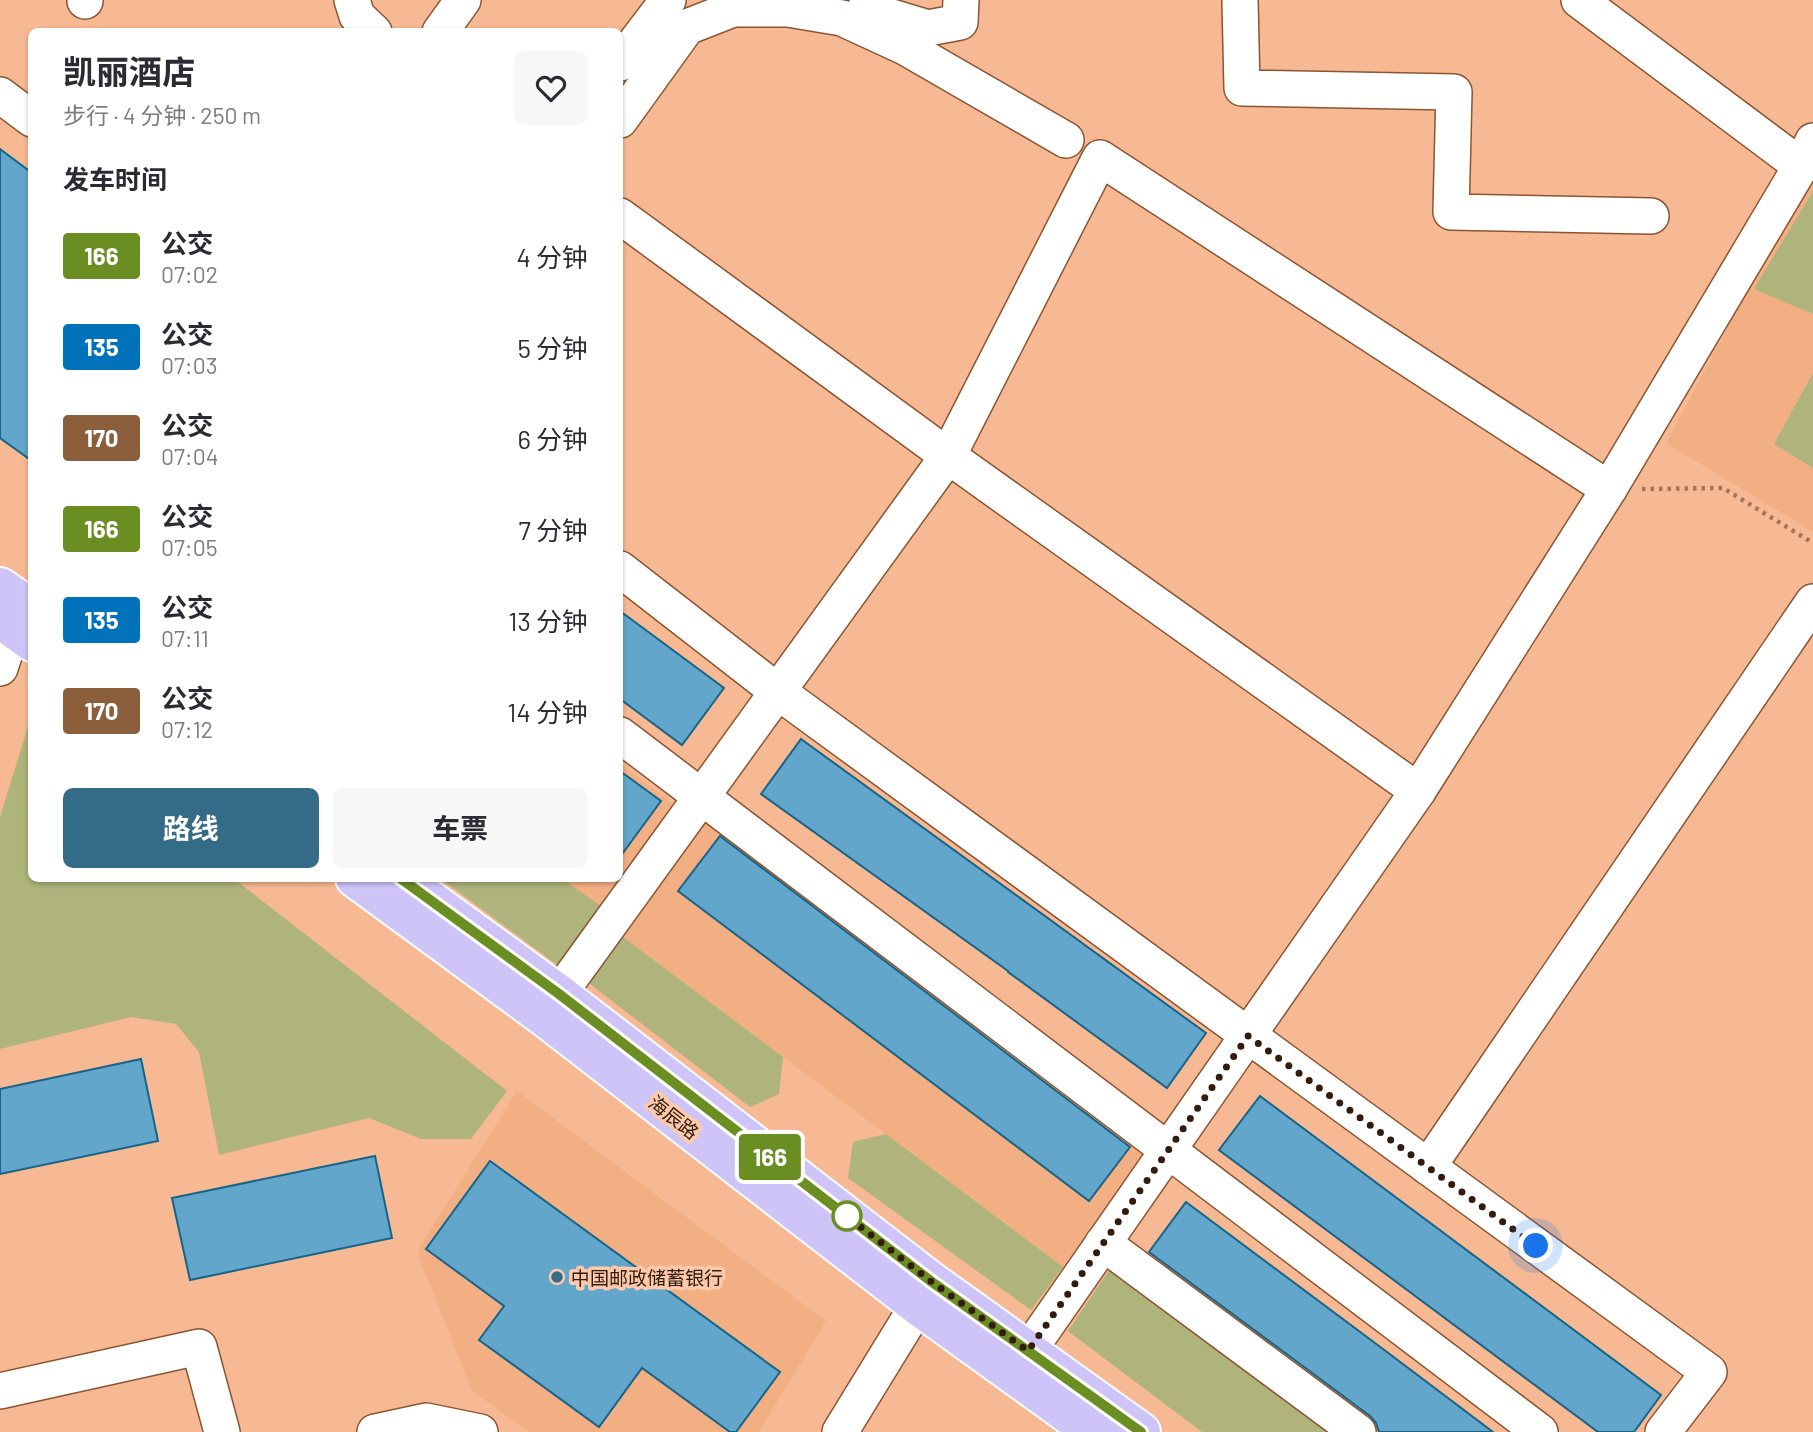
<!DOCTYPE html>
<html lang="zh">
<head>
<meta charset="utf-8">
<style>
  body { margin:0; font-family:Barlow,"Noto Sans SC",sans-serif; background:#f7f7f7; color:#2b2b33; height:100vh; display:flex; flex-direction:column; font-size:26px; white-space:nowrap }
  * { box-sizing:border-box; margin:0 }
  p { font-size:23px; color:#7c7c81 }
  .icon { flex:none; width:38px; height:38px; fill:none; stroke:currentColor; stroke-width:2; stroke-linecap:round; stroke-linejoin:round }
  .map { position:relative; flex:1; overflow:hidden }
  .drawer { position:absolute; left:28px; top:28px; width:595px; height:854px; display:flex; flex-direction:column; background:#fff; border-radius:10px; box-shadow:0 2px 5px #0004 }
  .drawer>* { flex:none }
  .badge { padding:0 14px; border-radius:5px; font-size:24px; line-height:46px }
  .you { position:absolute; width:35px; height:35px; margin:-18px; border:5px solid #fff; border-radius:50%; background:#1a73e8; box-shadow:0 0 0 10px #1a73e833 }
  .map>.badge { position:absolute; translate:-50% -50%; box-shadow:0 0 0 4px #fff }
  h2 { padding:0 35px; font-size:26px; line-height:63px }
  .round { display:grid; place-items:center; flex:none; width:74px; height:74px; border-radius:10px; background:#f7f7f7 }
  .summary { display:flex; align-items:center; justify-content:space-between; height:119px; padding:0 35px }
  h1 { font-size:33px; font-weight:700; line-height:52px }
  .button { display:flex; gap:14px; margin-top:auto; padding:14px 35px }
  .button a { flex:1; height:80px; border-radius:10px; background:#346b86; color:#fff; font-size:28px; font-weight:700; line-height:80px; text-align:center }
  .button a+a { background:#f7f7f7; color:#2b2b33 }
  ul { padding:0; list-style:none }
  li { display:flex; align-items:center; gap:21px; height:91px; padding:0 35px }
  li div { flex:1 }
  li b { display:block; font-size:26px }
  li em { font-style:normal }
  li .badge { min-width:77px; font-weight:700; text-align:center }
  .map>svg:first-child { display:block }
</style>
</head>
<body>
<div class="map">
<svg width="1813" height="1432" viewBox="0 0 1813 1432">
  <rect width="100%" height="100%" fill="#f7b993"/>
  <g fill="#f3af84">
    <path d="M1813,168V532L1666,443Z"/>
    <path d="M620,764L678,807L605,909L563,879L620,878Z"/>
    <path d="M707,822L1144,1152L1063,1267L623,937Z"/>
    <path d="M517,1091L826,1321L759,1432H529L472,1391L418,1255L419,1248Z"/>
  </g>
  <g fill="#aeb47b">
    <path d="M1813,191V314L1754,289Z"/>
    <path d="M1813,373V468L1774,444Z"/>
    <path d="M30,720L32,721V878L234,879L507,1091L471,1139H421L369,1118L219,1155L199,1052L176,1024L131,1017L0,1049V817Z"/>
    <path d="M441,879H563L605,909L560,967Z"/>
    <path d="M623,937L783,1057L779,1094L750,1107L586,981Z"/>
    <path d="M886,1134L1063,1267L1031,1310L848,1178L853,1142Z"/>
    <path d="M1112,1266L1338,1432H1202L1068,1331Z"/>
  </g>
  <g fill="#62a7cb" stroke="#186486" stroke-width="2">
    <path d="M0,149L32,173V461L0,438Z"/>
    <path d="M620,611L724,688L682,745L620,699Z"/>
    <path d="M801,739L1206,1033L1167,1088L1008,972V971L761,794Z"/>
    <path d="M620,771L661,801L620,857Z"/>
    <path d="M720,836L1130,1147L1089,1201L678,891Z"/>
    <path d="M141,1059L158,1141L0,1174V1089Z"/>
    <path d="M1260,1096L1661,1395L1634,1432H1598L1219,1150Z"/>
    <path d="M375,1156L392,1238L190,1280L172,1198Z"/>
    <path d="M490,1161L780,1372L736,1432H730L642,1368L599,1427L479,1340L504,1306L426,1249Z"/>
    <path d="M1186,1202L1383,1349L1493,1432H1379L1376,1423L1370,1416L1149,1252Z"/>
  </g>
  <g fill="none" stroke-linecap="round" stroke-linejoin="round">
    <g stroke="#8c5531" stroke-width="38">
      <g id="minor">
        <path d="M85,0V1"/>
        <path d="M352,0L357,16L374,32"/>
        <path d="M1240,0L1242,88L1454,92L1451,212L1651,216"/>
        <path d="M1579,0L1801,166"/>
        <path d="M865,9L928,28L960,22L961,0"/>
        <path d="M440,32L463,0"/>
        <path d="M620,63L668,0"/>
        <path d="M0,95L32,119"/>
        <path d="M620,120L687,27L733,9H788L842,18L905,47L1066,140"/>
        <path d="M620,216L948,456L1418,791"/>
        <path d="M620,569L777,691L1709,1372L1663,1432"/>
        <path d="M0,668L21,603"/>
        <path d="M620,735L1540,1432"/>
        <path d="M543,1016L948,456L1100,158L1609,489"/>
        <path d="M1428,1167L1813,602"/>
        <path d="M1103,1243L1358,1432"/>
        <path d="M1013,1373L1418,791L1609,489L1801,166L1813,141"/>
        <path d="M0,1391L199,1347L222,1432"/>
        <path d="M375,1432L426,1421L480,1432"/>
        <path d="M840,1432L932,1282"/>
      </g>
    </g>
    <g stroke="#fff" stroke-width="42">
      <g id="major">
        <path d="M0,587L32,609"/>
        <path d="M0,619L32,642"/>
        <path d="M355,878L543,1016L917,1305L1093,1432"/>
        <path d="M400,878L559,994L932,1282L1141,1432"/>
      </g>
    </g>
    <path stroke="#a3765a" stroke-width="4.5" stroke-dasharray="3.5 5" stroke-linecap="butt" d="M1642,489L1723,488L1813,543"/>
    <use href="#minor" stroke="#fff" stroke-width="35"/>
    <use href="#major" stroke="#cec4f8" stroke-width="38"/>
  </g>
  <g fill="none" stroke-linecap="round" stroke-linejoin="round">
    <g stroke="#fff" stroke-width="16">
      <path id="line" d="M400,878L559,994L932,1282L1141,1432"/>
    </g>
    <use href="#line" stroke="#6b8e23" stroke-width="10"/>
    <path stroke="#331c0d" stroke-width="7" stroke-dasharray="0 12.6" d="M847,1216L844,1214L932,1282L1028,1351L1248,1036L1536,1246"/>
  </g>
  <circle fill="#fff" stroke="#6b8e23" stroke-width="3.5" cx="847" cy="1216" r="14"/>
  <circle fill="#346b86" stroke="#fcc9ab" stroke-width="2.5" cx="557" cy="1277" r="7"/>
  <g text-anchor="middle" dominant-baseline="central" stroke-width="7" stroke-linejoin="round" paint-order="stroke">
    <g font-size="19" fill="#331c0d" stroke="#fcc9ab">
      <text transform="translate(674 1117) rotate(38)">海辰路</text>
    </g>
    <g font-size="19" fill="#331c0d" stroke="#fcc9ab" text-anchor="start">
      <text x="571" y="1277">中国邮政储蓄银行</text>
    </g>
  </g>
</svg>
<div class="you" style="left:1536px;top:1246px"></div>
<b class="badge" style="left:770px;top:1157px;background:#6b8e23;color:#fff">166</b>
<section class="drawer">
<div class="summary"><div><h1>凯丽酒店</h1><p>步行 · 4 分钟 · 250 m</p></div><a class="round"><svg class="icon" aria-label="heart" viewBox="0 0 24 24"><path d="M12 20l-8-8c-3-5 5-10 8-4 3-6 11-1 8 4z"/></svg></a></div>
<h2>发车时间</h2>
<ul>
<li><span class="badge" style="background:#6b8e23;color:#fff">166</span><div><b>公交</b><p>07:02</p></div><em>4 分钟</em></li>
<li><span class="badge" style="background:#0072bc;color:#fff">135</span><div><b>公交</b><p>07:03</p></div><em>5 分钟</em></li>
<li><span class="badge" style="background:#8b5e3c;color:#fff">170</span><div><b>公交</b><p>07:04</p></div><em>6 分钟</em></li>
<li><span class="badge" style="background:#6b8e23;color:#fff">166</span><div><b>公交</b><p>07:05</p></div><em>7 分钟</em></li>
<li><span class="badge" style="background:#0072bc;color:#fff">135</span><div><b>公交</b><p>07:11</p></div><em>13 分钟</em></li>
<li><span class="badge" style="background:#8b5e3c;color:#fff">170</span><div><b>公交</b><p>07:12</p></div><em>14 分钟</em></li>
</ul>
<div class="button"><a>路线</a><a>车票</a></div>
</section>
</div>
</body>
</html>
